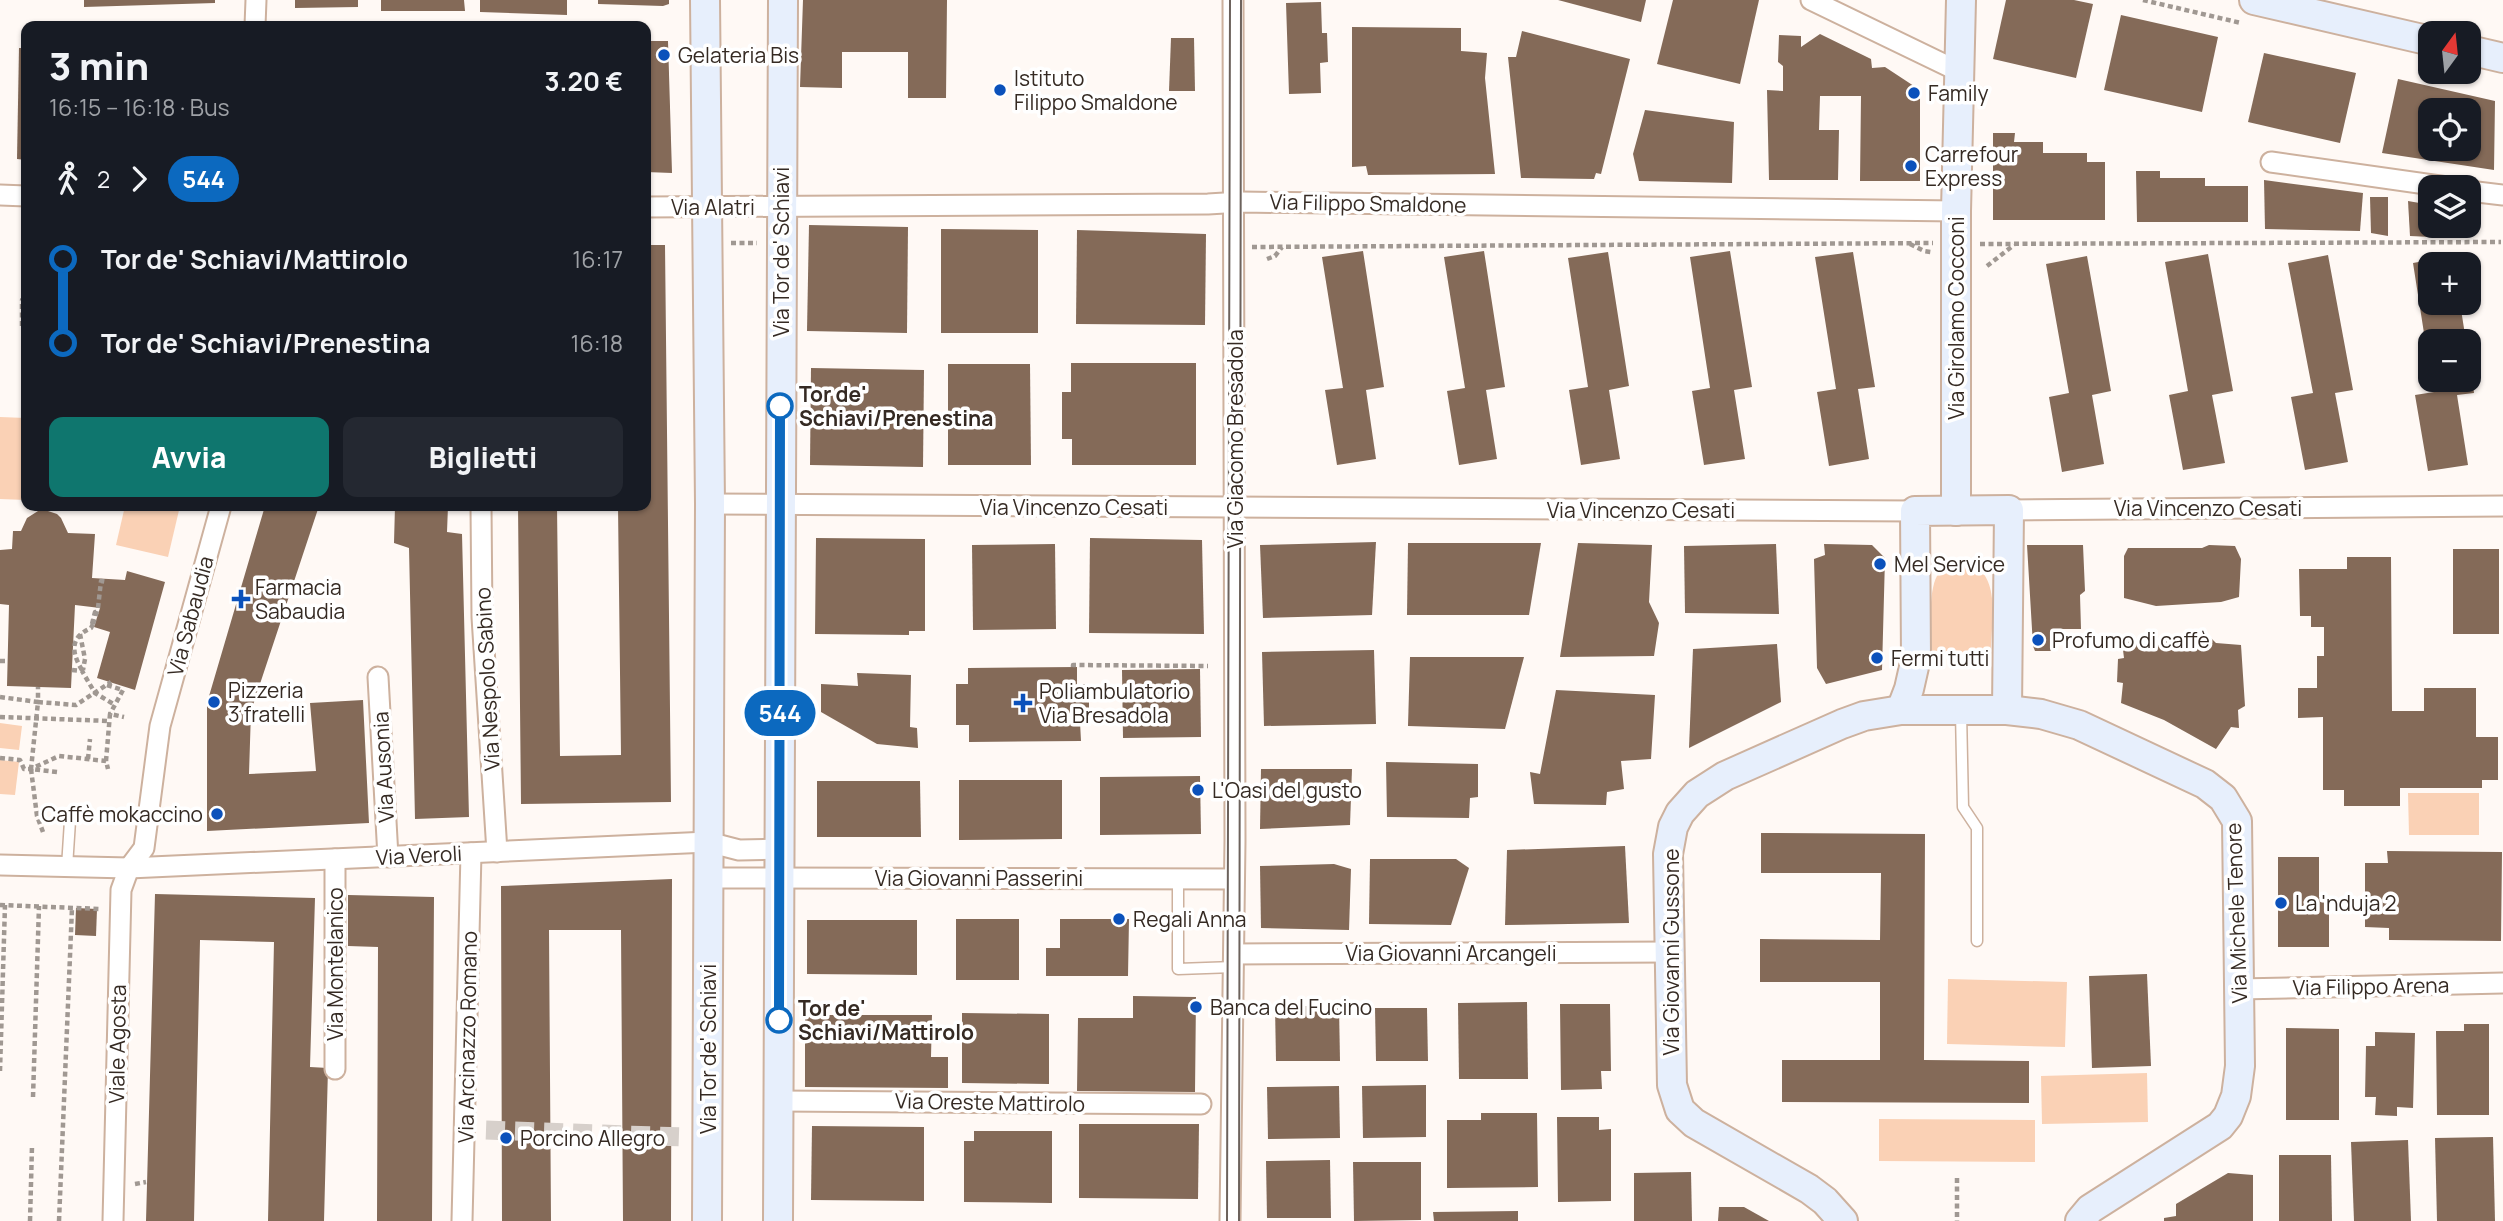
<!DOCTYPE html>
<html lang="it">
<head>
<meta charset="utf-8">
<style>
  body { margin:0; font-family:Manrope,sans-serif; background:#242831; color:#f1f3f6; height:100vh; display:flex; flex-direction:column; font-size:26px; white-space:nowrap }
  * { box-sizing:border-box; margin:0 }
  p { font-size:23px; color:#9ea1a6 }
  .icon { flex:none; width:38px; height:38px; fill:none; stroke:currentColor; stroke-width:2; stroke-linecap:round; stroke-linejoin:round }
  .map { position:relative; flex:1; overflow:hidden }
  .panel { position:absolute; left:21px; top:21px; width:630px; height:490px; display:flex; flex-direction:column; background:#171b24; border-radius:14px; box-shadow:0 2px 5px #0004 }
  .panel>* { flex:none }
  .badge { padding:0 14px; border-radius:23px; font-size:24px; line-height:46px }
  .needle { width:46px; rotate:15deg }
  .controls { position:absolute; left:2418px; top:21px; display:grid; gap:14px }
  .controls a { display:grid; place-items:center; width:63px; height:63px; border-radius:14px; background:#171b24; box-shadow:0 2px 5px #0004; font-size:35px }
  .map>.badge { position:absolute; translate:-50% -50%; box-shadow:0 0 0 4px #fff }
  .legs { display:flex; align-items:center; gap:10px; height:77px; padding:0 28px; font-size:23px }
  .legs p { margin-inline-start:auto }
  .headline { display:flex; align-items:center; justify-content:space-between; height:119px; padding:0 28px }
  h1 { font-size:38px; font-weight:800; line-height:52px }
  .cta { display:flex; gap:14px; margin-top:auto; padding:14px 28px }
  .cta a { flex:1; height:80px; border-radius:14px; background:#0f766e; color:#fff; font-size:28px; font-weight:800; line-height:80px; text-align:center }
  .cta a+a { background:#242831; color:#f1f3f6 }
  ul { padding:0 28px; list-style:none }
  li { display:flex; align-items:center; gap:24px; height:84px; font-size:26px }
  li i { display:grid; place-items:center; width:10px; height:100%; margin:0 9px; background:currentColor }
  li i::after { content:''; width:18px; height:18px; margin:-9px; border:5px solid; border-radius:50%; background:#171b24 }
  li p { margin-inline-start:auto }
  li:first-child i { background:linear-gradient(#0000 50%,currentColor 0) }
  li:last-child i { background:linear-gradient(currentColor 50%,#0000 0) }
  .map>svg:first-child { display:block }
</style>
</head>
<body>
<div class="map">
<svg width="2503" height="1221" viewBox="0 0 2503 1221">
  <rect width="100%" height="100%" fill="#fff9f5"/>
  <g fill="#fad1b5">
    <path d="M0,417L26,418V500L0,499Z"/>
    <path d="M125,506H180L168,557L116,545Z"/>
    <path d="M1960,562C2004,566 1991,622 1991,653H1930C1931,634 1928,592 1937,576C1943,568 1951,564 1960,562Z"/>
    <path d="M0,723L22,726L19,750L0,748Z"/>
    <path d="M0,760L19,762L15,795L0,794Z"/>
    <path d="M2408,793H2479V835H2409Z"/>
    <path d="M1948,979L2067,982L2065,1047L1947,1044Z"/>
    <path d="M2147,1073L2148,1122L2042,1124L2041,1076Z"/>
    <path d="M1879,1119L2035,1120V1162L1879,1161Z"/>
  </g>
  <g fill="#846a58" fill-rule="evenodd">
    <path d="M84,0H215V3L84,7Z"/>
    <path d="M295,0H358V7L295,8Z"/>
    <path d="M381,0H464L465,11H381Z"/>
    <path d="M480,0H567V15L480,12Z"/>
    <path d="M598,0H669V4L663,6L598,4Z"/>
    <path d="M803,0H947L946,98H908V52H842V88L800,87Z"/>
    <path d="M1558,0H1646L1641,22Z"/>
    <path d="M1673,0H1759L1740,84L1657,64Z"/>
    <path d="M2006,0H2074L2093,4L2076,78L1993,59Z"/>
    <path d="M1321,2L1322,33H1327L1328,62L1320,63L1321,93L1289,94L1286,3Z"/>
    <path d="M2121,15L2218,37L2202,112L2104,90Z"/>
    <path d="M1352,27L1461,28V51L1487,53L1485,78L1495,174L1368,175L1366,166L1352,167Z"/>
    <path d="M1522,31L1630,59L1601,174L1596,173L1594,179L1521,178L1508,57H1516Z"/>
    <path d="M1820,34L1871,59L1872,68L1885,67L1920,90V181H1860L1861,96H1820L1819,130H1839L1838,180H1769L1767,90L1783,91V66L1778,62L1779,35L1801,36V47Z"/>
    <path d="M1171,38H1194L1195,91H1169Z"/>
    <path d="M646,41H668L672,173L646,172Z"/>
    <path d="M19,48H26V160L17,159Z"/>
    <path d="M2264,53L2356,73L2340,143L2248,122Z"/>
    <path d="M2398,79L2495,101L2494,170L2382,153ZM2431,110H2469V149H2431Z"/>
    <path d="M1645,110L1734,122L1732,183L1639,181L1633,154Z"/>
    <path d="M1993,133H2015L2014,142H2043V153H2087V162H2105V220H1993Z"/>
    <path d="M2136,171H2160V178H2205V186H2248V222H2137Z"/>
    <path d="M2264,180L2363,193L2360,231L2265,229Z"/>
    <path d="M2370,197H2388V236L2371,233Z"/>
    <path d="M2408,201L2431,205V237L2410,236Z"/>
    <path d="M809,225L908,227L907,333L807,331Z"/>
    <path d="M2436,226H2453V235L2436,237Z"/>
    <path d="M941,229L1038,230V333H941Z"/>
    <path d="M1077,230L1206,234L1205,325L1076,324Z"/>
    <path d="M646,245H665L671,802L521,804L518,506H557L560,756L621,755L618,506H646Z"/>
    <path d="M1363,251L1384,387L1366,390L1376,459L1337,465L1325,390L1343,388L1322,257Z"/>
    <path d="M1484,251L1505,387L1486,390L1497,459L1459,465L1447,391L1465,388L1444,257Z"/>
    <path d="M1730,251L1752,387L1734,390L1745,459L1704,465L1692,391L1710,388L1690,257Z"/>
    <path d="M1608,252L1629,386L1609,390L1620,459L1581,465L1569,390L1588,387L1568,258Z"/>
    <path d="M1853,252L1875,387L1858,389L1869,459L1829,466L1817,392L1836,389L1815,257Z"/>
    <path d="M2208,254L2233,391L2212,395L2225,463L2183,470L2169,395L2188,391L2165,262Z"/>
    <path d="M2328,255L2353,390L2335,393L2348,462L2305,470L2291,397L2313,393L2288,263Z"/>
    <path d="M2087,256L2111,391L2092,395L2104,464L2062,472L2049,397L2069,393L2046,264Z"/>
    <path d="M2452,256L2453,264H2431V303H2460L2466,341H2431L2429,365L2413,263Z"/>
    <path d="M1071,363H1196V465H1072V439H1062V392H1071Z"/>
    <path d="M948,364H1030L1031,465H948Z"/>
    <path d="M811,368L924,370L923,467L810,465Z"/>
    <path d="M2471,370L2474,393L2457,395L2468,465L2428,471L2415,395L2434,392L2432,380H2469Z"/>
    <path d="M265,506H319L251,711L249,774L316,771L310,703L363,700L369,823L207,831V703Z"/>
    <path d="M395,506H448L447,532L462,534L469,817L415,819L409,548L394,543Z"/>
    <path d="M45,510L57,514L61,518L68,533L95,534L92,578L125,580L127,571L165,582L135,690L97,678L110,632L94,627L100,608L75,605L71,688L7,686L9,605L0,604V550L12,549L13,531H21L27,518L38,511Z"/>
    <path d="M816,538L925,539V631H909V635L815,634Z"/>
    <path d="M1090,538L1202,540L1204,634L1089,633Z"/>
    <path d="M1376,542L1372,615L1263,618L1260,545Z"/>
    <path d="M1408,543H1541L1529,615H1407Z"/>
    <path d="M1578,543L1652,545L1649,602L1659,623L1654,656L1560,657Z"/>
    <path d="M1055,544L1056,629L973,630L972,545Z"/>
    <path d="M1776,544L1779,614L1685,613L1684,546Z"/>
    <path d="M1824,544L1872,545L1885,558L1882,670L1826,684L1817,668L1814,559L1825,555Z"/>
    <path d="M2027,545H2083L2085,591L2080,595L2081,629H2057L2056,651H2035L2033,646Z"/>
    <path d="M2209,545L2235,546L2241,559L2239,597L2221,602L2156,606L2124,598V556L2128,548H2202Z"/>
    <rect x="2453" y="549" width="46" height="85"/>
    <path d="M2347,557H2391L2392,711H2424V688H2476V737H2498V780H2482V788H2400V806H2344V790H2323V717L2298,718V688H2317V656H2324V627H2311V616H2300L2299,569H2347Z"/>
    <path d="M2210,637L2216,643L2241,645L2245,706L2238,710L2239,728L2231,727L2216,749L2164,720L2121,703L2123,683L2117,682L2118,659L2124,658L2122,642Z"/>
    <path d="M1777,644L1781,702L1689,748L1693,649Z"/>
    <path d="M1374,650L1376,724L1264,726L1262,652Z"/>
    <path d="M1410,657H1524L1505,729L1408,726Z"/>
    <path d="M1077,667V684H1089V722H1080L1081,741L969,742V725H956V684H968V668Z"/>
    <path d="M1200,669L1201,737L1123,738L1122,670Z"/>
    <path d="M857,673L911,675L910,727L917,728L918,748L877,744L821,712V684L858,686Z"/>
    <path d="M1556,690L1655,695L1651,759L1621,761L1624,789L1607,792L1606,805L1534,804L1530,772L1540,774Z"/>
    <path d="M1386,762L1478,764V797L1470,798L1469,818L1387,817Z"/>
    <path d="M1261,769H1352L1350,825L1260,829Z"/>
    <path d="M1200,776L1201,834L1100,835V777Z"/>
    <path d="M959,780H1062V839L959,840Z"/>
    <path d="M817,781H920L921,837H817Z"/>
    <path d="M1761,833L1925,834L1924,1060L2029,1061V1103L1782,1102V1060H1880V982H1760V939L1880,940L1881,873H1761Z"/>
    <path d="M1625,846L1629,923L1505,925L1507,850Z"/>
    <path d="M2387,851L2502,852L2501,941L2389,940V928L2365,927V863H2388Z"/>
    <path d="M2278,857H2319V897H2329V947H2278Z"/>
    <path d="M1370,859H1456L1469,868L1451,925L1369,924Z"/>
    <path d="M1334,864L1351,869L1349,930L1261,928L1260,866Z"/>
    <path d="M672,879L671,1221H623L621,930H549L551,1221H502L501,886Z"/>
    <path d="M155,894L315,898L310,1067L328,1068L324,1221H268L274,942L200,940L194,1221H146Z"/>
    <path d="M348,895L434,897L432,1221H377L378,947L348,946Z"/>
    <path d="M76,908L97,909L96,936L75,935Z"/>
    <rect x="956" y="919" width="63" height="61"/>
    <path d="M1060,919H1129L1128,976H1046V948H1060Z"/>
    <path d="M807,920H917V975L807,974Z"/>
    <path d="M2147,974L2151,1066L2092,1068L2089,976Z"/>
    <path d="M1133,996L1196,997L1195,1092L1077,1091L1078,1018H1133Z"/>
    <path d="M1527,1002L1528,1079H1459L1458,1003Z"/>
    <path d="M1560,1004H1610L1611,1071H1601L1602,1089L1561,1090Z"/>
    <path d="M1275,1006H1339L1340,1061H1276Z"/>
    <path d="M1375,1008H1427L1428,1061H1376Z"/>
    <path d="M962,1013L1049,1014V1084L962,1083Z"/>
    <path d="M805,1015H932L931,1057H948V1088L805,1087Z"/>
    <path d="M2464,1024H2489V1115H2437L2436,1031H2464Z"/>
    <path d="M2286,1028L2339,1029V1120H2286Z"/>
    <path d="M2375,1032L2415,1033L2413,1108L2397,1107V1116L2375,1115L2376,1097H2365L2366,1046H2375Z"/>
    <path d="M1426,1085V1137L1363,1138L1362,1086Z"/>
    <path d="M1339,1086L1340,1138L1268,1139L1267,1087Z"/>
    <path d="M1481,1113H1537L1538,1187L1447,1188V1120H1481Z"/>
    <path d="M1557,1117H1599V1130L1611,1129V1201L1558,1202Z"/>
    <path d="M1079,1124H1199L1198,1199L1079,1198Z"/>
    <path d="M812,1126L924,1127V1201L811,1200Z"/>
    <path d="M974,1131H1052V1203L964,1202V1141H974Z"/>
    <path d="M2493,1137L2495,1221H2437L2435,1138Z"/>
    <path d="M2408,1140L2411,1221H2354L2351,1142Z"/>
    <path d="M2279,1155H2331L2332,1221H2279Z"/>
    <path d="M1330,1160L1331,1218H1267L1266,1161Z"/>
    <path d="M1353,1162H1421V1220L1354,1221Z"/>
    <path d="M1691,1172L1692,1221H1634V1173Z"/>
    <path d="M2228,1173L2253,1175V1221H2164V1218L2176,1216V1204Z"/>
    <path d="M1719,1207H1744L1769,1221H1718Z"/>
    <path d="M1518,1211V1221H1434L1433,1212Z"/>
  </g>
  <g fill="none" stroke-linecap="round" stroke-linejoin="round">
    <path stroke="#d7d0cb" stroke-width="19" stroke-dasharray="19 10" stroke-linecap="butt" d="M486,1130L684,1137"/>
    <g stroke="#cdb19e" stroke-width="13">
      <g id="lane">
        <path d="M1961,712L1963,807L1977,828V941"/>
        <path d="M67,867L70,821"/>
        <path d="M1178,880V969L1234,967"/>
      </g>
    </g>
    <g stroke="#cdb19e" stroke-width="23">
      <g id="street">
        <path d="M1811,0L1958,71"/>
        <path d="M255,26L256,0"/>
        <path d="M2271,162L2447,187"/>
        <path d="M2469,191L2503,195"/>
        <path d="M0,195L26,196"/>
        <path d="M646,207L1208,204L1241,202L1956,211"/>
        <path d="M710,504L1915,511"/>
        <path d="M481,506L482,617L497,852"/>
        <path d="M2009,510L2503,506"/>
        <path d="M378,677L388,857"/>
        <path d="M0,865L129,868L708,842L739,850L780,849"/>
        <path d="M709,878L1234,879"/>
        <path d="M1234,954L1669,952"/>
        <path d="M2239,989L2503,983"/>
        <path d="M335,1069V859"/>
        <path d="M779,1101L1201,1104"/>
        <path d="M113,1221L121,890L129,868L144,848L160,726L221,506"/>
        <path d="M462,1221L471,853"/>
        <path d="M1230,1221L1235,841L1233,0"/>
      </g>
    </g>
    <g stroke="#cdb19e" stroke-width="32">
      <g id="secondary">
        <path d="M705,0L710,504L707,1221"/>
        <path d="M2254,0L2431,41"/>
        <path d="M2469,50L2503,58"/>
        <path d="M1956,511V211L1961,0"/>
        <path d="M1901,710L1909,689L1916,658L1915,511L2009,510L2007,710"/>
        <path d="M778,1221L783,0"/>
        <path d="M1843,1221L1825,1201L1809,1189L1694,1123L1680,1110L1672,1085L1668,854L1673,827L1680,813L1697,794L1725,776L1842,724L1864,716L1901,710H2007L2041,714L2079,725L2205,784L2223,798L2237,821L2240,1066L2236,1096L2228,1116L2220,1126L2090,1209L2080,1221"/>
      </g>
    </g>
    <g stroke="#a09892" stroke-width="4.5" stroke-dasharray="5 3.5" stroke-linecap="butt">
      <path d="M2143,0L2241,23"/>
      <path d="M731,243H757"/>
      <path d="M1910,244L1924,251L1931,252"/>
      <path d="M1980,244L2501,242"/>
      <path d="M1252,247L1933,243"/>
      <path d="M1267,259L1275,256L1282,247"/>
      <path d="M1987,266L2014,245"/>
      <path d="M22,326V300H26"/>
      <path d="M98,608L101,581L107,582"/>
      <path d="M92,624L95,612H99"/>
      <path d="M80,634L85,659L83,670"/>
      <path d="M0,661H8"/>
      <path d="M1073,667V665L1208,666"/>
      <path d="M72,670L82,671L95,693L115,705"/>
      <path d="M82,670C71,652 70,637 91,628L93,624"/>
      <path d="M107,685L123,690L110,714"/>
      <path d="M0,697L38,702V687"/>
      <path d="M0,717L110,721"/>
      <path d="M0,758L20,760L24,769H31L59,756L106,761L108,769"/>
      <path d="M88,759L90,739"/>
      <path d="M106,761L110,714L124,717"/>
      <path d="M31,769L37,816L43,832"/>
      <path d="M57,772L31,769L38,702L76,705L111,682"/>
      <path d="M0,905L101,909"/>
      <path d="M0,1071L5,905"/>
      <path d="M33,1097L39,906"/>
      <path d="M1957,1178V1221"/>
      <path d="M135,1184L146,1182"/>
      <path d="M30,1221L32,1146"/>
      <path d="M59,1221L72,908"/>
    </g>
    <use href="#lane" stroke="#fff" stroke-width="10"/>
    <use href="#street" stroke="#fff" stroke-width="19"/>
    <use href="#secondary" stroke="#e7effc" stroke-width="28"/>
    <g stroke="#6c625c" stroke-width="2">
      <path d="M1227,1221L1230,0"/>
      <path d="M1239,1221L1241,0"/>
    </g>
    <path stroke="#a09892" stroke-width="4.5" stroke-dasharray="5 3.5" stroke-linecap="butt" d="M93,624L98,608"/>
  </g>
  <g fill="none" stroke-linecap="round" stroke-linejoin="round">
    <g stroke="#fff" stroke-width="16">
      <path id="line-1" d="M779,1020L780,406"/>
    </g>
    <use href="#line-1" stroke="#0c69bf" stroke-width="10"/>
  </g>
  <g fill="#0b51bb" stroke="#fff" stroke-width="2.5">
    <circle cx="664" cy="55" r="7"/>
    <circle cx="1000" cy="90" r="7"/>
    <circle cx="1914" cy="93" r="7"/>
    <circle cx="1911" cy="166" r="7"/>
    <circle cx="1880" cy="564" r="7"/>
    <path d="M237.5 588.5h7v7h7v7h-7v7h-7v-7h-7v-7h7z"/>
    <circle cx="2038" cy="640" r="7"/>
    <circle cx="1877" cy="658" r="7"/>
    <circle cx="214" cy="702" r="7"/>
    <path d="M1019.5 692.5h7v7h7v7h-7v7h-7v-7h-7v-7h7z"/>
    <circle cx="1198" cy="790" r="7"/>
    <circle cx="217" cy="814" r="7"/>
    <circle cx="2281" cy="903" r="7"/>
    <circle cx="1119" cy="919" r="7"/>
    <circle cx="1196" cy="1007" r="7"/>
    <circle cx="506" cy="1138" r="7"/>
  </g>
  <g fill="#fff" stroke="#0c69bf" stroke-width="3.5">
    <circle cx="780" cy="406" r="12"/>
    <circle cx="779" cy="1020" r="12"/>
  </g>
  <g text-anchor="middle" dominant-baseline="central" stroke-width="7" stroke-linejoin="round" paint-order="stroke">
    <g font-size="21" fill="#352a23" stroke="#fff" text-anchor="start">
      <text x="678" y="55">Gelateria Bis</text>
      <text x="1014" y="78">Istituto<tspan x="1014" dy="24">Filippo Smaldone</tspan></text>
      <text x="1928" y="93">Family</text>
      <text x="1925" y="154">Carrefour<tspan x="1925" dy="24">Express</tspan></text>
      <text x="1894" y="564">Mel Service</text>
      <text x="255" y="587">Farmacia<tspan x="255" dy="24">Sabaudia</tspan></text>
      <text x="2052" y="640">Profumo di caffè</text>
      <text x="1891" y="658">Fermi tutti</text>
      <text x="228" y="690">Pizzeria<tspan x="228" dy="24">3 fratelli</tspan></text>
      <text x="1039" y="691">Poliambulatorio<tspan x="1039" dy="24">Via Bresadola</tspan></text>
      <text x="1212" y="790">L'Oasi del gusto</text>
      <text x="203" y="814" text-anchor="end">Caffè mokaccino</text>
      <text x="2295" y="903">La 'nduja 2</text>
      <text x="1133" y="919">Regali Anna</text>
      <text x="1210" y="1007">Banca del Fucino</text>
      <text x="520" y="1138">Porcino Allegro</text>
    </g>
    <g font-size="21" fill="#352a23" stroke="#fff">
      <text transform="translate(1368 203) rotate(1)">Via Filippo Smaldone</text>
      <text x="713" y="207">Via Alatri</text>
      <text transform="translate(781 252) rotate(-90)">Via Tor de' Schiavi</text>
      <text transform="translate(1956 318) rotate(-90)">Via Girolamo Cocconi</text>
      <text transform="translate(1235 439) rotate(-90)">Via Giacomo Bresadola</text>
      <text x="1074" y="507">Via Vincenzo Cesati</text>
      <text x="2208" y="508">Via Vincenzo Cesati</text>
      <text x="1641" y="510">Via Vincenzo Cesati</text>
      <text transform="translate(190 616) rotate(-75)">Via Sabaudia</text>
      <text transform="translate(487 679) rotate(-93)">Via Nespolo Sabino</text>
      <text transform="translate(383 767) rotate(-93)">Via Ausonia</text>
      <text transform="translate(419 855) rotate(-3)">Via Veroli</text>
      <text x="979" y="878">Via Giovanni Passerini</text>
      <text transform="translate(2236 913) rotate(-92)">Via Michele Tenore</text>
      <text transform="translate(1671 952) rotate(-90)">Via Giovanni Gussone</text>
      <text x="1451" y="953">Via Giovanni Arcangeli</text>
      <text transform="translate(335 964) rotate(-90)">Via Montelanico</text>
      <text transform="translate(2371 986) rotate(-1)">Via Filippo Arena</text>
      <text transform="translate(467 1037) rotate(-89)">Via Arcinazzo Romano</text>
      <text transform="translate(117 1044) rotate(-89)">Viale Agosta</text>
      <text transform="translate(708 1049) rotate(-90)">Via Tor de' Schiavi</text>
      <text transform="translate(990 1102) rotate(1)">Via Oreste Mattirolo</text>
    </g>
    <g font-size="21" font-weight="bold" fill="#352a23" stroke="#fff" text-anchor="start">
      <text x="799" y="394">Tor de'<tspan x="799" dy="24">Schiavi/Prenestina</tspan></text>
      <text x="798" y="1008">Tor de'<tspan x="798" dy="24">Schiavi/Mattirolo</tspan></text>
    </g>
  </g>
</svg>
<div class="controls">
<a><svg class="needle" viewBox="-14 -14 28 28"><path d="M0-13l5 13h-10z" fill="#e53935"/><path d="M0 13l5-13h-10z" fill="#9ea1a6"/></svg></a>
<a><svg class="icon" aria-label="locate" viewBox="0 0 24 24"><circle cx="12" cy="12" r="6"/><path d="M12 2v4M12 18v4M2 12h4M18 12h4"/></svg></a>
<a><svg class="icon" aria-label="layers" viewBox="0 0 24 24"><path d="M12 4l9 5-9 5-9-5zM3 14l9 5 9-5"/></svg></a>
<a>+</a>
<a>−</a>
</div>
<b class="badge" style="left:780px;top:713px;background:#0c69bf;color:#fff">544</b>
<section class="panel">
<div class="headline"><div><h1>3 min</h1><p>16:15 – 16:18 · Bus</p></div><b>3.20 €</b></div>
<div class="legs"><svg class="icon" aria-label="walk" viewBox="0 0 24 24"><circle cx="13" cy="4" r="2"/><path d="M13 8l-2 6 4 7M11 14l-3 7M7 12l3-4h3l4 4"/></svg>2<svg class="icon" aria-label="forward" viewBox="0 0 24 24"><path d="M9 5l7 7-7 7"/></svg><b class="badge" style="background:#0c69bf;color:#fff">544</b></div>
<ul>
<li><i style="color:#0c69bf"></i><b>Tor de' Schiavi/Mattirolo</b><p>16:17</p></li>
<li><i style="color:#0c69bf"></i><b>Tor de' Schiavi/Prenestina</b><p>16:18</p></li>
</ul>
<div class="cta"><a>Avvia</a><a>Biglietti</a></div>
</section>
</div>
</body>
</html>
